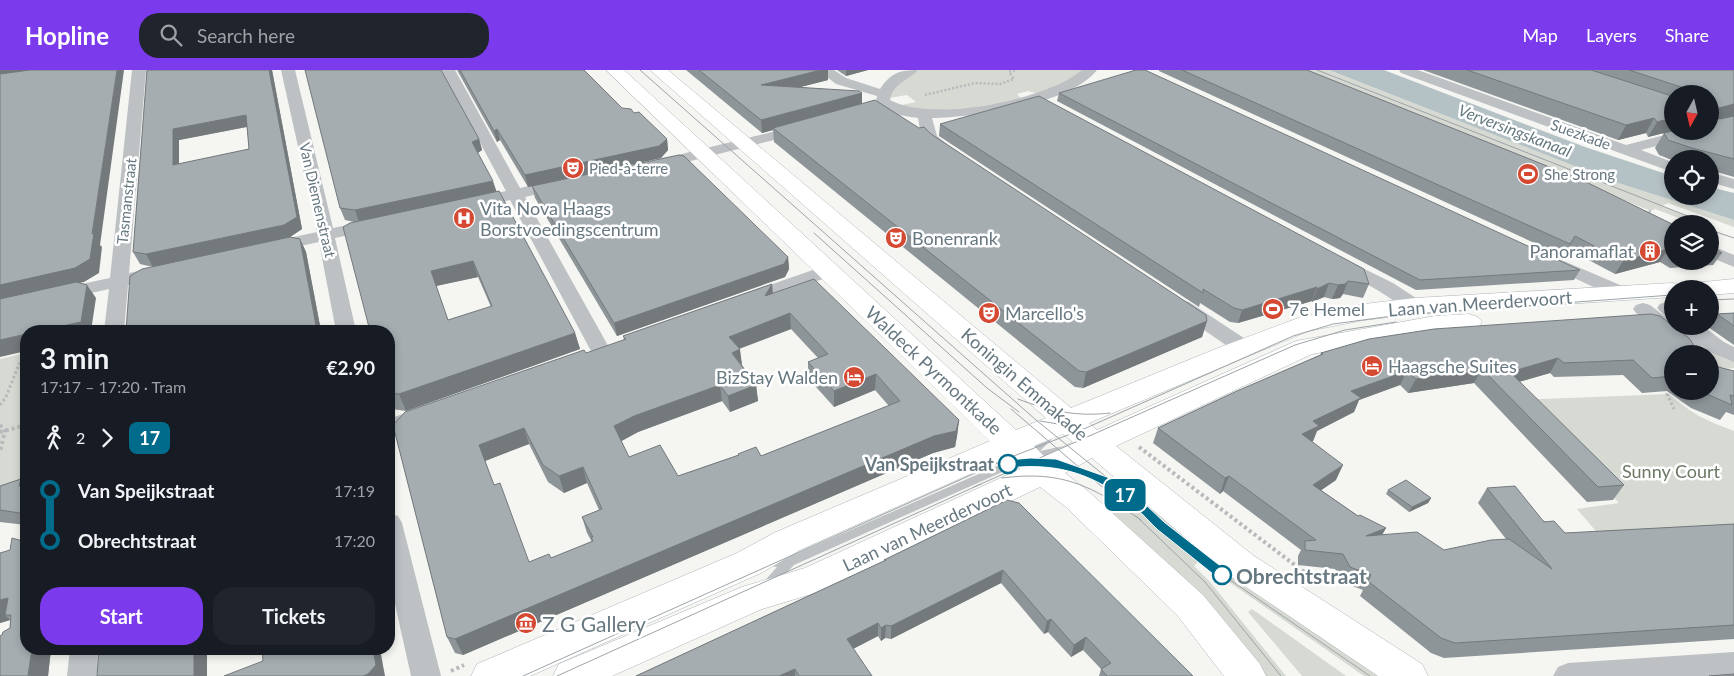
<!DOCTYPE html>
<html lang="en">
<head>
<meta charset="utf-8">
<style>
  body { margin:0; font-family:Lato,sans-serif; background:#20242c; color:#f1f3f6; height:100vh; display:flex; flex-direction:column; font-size:19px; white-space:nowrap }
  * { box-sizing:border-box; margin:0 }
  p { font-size:16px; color:#9ea1a6 }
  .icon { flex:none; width:28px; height:28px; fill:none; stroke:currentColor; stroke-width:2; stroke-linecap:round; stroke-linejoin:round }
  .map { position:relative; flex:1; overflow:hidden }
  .details { position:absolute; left:20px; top:255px; width:375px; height:330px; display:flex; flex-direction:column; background:#171b24; border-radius:20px; box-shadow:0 2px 8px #0003 }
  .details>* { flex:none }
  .badge { padding:0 10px; border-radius:8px; font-size:18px; line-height:32px }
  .needle { width:32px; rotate:188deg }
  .buttons { position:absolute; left:1664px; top:15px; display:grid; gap:10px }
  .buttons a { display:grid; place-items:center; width:55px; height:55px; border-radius:50%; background:#171b24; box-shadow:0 2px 8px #0003; font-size:25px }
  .map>.badge { position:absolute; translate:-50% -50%; box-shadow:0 0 0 2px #fff }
  .legs { display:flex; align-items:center; gap:8px; height:55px; padding:0 20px; font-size:16px }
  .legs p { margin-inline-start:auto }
  .summary { display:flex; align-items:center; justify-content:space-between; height:85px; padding:0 20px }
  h1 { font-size:28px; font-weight:700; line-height:38px }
  .button { display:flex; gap:10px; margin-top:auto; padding:10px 20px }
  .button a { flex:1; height:58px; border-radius:20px; background:#7c3aed; color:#fff; font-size:20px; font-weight:700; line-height:58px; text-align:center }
  .button a+a { background:#20242c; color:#f1f3f6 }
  ul { padding:0 20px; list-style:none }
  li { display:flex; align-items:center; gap:18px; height:50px; font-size:19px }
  li i { display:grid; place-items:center; width:8px; height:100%; margin:0 6px; background:currentColor }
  li i::after { content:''; width:12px; height:12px; margin:-6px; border:4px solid; border-radius:50%; background:#171b24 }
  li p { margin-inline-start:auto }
  li:first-child i { background:linear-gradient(#0000 50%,currentColor 0) }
  li:last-child i { background:linear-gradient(currentColor 50%,#0000 0) }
  header { display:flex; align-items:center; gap:30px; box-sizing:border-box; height:70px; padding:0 25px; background:#7c3aed; color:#fff }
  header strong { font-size:24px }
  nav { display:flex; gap:28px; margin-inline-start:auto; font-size:18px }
  .search { width:350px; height:45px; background:#20242c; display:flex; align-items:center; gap:12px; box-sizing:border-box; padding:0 18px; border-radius:20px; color:#9ea1a6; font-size:19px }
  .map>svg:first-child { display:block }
</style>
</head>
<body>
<header>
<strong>Hopline</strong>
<div class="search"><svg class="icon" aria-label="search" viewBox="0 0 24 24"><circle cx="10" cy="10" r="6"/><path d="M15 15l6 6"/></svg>Search here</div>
<nav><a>Map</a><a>Layers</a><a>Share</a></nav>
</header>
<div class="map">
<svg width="1734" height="606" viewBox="0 0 1734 606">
  <rect width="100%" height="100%" fill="#f5f5f2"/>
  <g fill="#d6dad2">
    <path d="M919,0H1087L1039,24L1028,21L1017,24L1022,30L969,38L936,40L897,36L916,32L907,25L889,28V21L904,8Z"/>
    <path d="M1301,0H1329L1615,112L1734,150V157L1668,133L1662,136L1708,154H1695L1655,139L1651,141Z"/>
    <path d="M1715,281L1734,290V298L1725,299L1712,294L1710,284L1705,282Z"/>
    <path d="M26,283V419L0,426V289Z"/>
    <path d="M1669,324C1688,342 1709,352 1734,361V467L1606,473L1577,439L1619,433L1520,330Z"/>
    <path d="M1135,419L1384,606H1364L1199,491L1194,496L1211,513L1286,606H1264L1101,437Z"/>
    <path d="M1252,539L1346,606H1302L1248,542Z"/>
  </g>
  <path fill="#b5c2c5" d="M1329,0H1384L1585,77L1672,106V126H1710V117L1734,123V150L1615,112Z"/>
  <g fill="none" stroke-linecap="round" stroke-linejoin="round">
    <g stroke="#afb5b9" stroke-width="1">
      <path id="secondary" d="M606,0H624L1016,360L1046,348L650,0H668L1071,338L1218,278L1301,247L1364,234L1415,228L1672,213C1683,215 1720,210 1734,209V223L1710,225V219H1672V227L1415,244L1364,250L1308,261L1089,353L1097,360L1296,271L1435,246L1469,244L1478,247L1482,252L1478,257L1435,262L1312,284L1116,376L1254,486L1422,594L1428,606H1378L1230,506L1092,388L1065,403L1088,421L1203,525L1260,594L1266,606H1224L1177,545L1066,437L1040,417L825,520L762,539L612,606H553L559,594L742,517L805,498L1020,399L1008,387L800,480L761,503L530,606H471L477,594L737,483L776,462L990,371ZM1063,364L1073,372L1044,386L1034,376Z"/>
    </g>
    <g stroke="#b7babc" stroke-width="2.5" stroke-dasharray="2 2" stroke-linecap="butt">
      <path d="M925,25L975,13L1000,14L1014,9L1009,2L1015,0"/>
      <path d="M1645,143L1651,141"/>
    </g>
    <g stroke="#b7babc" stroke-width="3" stroke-dasharray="2.5 2.5" stroke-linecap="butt">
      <path d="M1669,319L1667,324L1674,339"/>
      <path d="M0,335L6,327L19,294L26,292"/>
    </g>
    <g stroke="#b7babc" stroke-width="4" stroke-dasharray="3 3" stroke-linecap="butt">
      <path d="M0,355L5,361L0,382"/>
      <path d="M0,362L26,355"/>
      <path d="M1139,377L1308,505"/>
      <path d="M451,601L464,595"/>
    </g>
    <path fill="#bdc1c4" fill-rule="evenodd" d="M1052,360L1056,361L1057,364L1040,381L1064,376L1068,377L1069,380L1068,383L1029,390L794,495L770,520L766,521L762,520L760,516L777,497L763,495L761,492L763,489L789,487L1022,385L1048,361Z"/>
    <g fill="#bdc1c4" fill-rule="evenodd">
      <path d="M132,0H146L129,203L157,197L164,199L166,203L164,207L128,215L124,261H104L109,219L60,230L53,228L50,224L53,220L110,208Z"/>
      <path d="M281,0H295L333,158L372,150L378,151L381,155L378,159L335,168L356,261H336L319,172L272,182L266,181L263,177L266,173L317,162Z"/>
      <path d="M441,0H455L520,118L560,109L566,111L568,114L566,117L525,127L611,281L608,286L601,287L594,286L591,281L510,130L475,138L469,137L467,133L469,129L506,121Z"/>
      <path d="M818,0H834L846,8L880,19C891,3 899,0 918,0C908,11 893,13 890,30C932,53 1047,30 1082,0H1097C1070,35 974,47 932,48L937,66L956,82L953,85C944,88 927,78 923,68C920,62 919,54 918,48C903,46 886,44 876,32L877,26L836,14Z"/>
      <path d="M1399,0H1418L1626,75L1680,61H1705L1703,64L1641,80L1672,92V102L1401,3Z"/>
      <path d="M801,55L806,56L808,59L806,62L659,99L653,97L651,94L653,91Z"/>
      <path d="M1710,102L1734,109V119L1710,112Z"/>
      <path d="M1710,175L1734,185V197L1710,187Z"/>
      <path d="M1552,186L1627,218L1630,222L1627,226L1620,228L1613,226L1546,195L1543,191L1546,187Z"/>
      <path d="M1340,187L1393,213L1422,232L1425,236L1422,240L1415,242L1408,240L1379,221L1334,196L1331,192L1334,188Z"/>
      <path d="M830,194L837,196L839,200L837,204L752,234L745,236L738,234L735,230L738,226Z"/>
      <path d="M1182,230L1189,232L1250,272L1253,277L1250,282L1243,283L1236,282L1175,240L1172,236L1175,232Z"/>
      <path d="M1667,232L1672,234V248L1665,246L1657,238L1660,234Z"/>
      <path d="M1643,233L1650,235L1672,252V256H1678L1683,260L1680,256H1703L1724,272L1734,277V292L1710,282L1701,275L1704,284H1684L1683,280L1636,243L1633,239L1636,235Z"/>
      <path d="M419,338L427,341L430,346L427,351L389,365V349Z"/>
      <path d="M389,443L398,446L402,453L441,606H411L389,507Z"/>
      <path d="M70,579H98L97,606H67Z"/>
      <path d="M1734,582V606H1553L1558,597L1568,593Z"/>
    </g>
    <use href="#secondary" fill="#fff" fill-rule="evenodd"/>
    <g stroke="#9da4a8" stroke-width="1">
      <path d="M640,0L1036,350L1110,410L1160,455L1223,505L1370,606"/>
      <path d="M1317,0L1708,154"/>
      <path d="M1710,160L1734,168"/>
      <path d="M814,163L987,318L1019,342"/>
      <path d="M1710,230L1734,229"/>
      <path d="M1018,329C1049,341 1077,347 1110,343"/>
      <path d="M1011,339L1108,422"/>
      <path d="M1040,351L1082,358"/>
      <path d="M1034,392L1056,393L1081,400"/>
      <path d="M1002,408C1063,400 1092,416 1141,450"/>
      <path d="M974,417L1295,275L1345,260L1396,252"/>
      <path d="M1136,446L1205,512L1281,606"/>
      <path d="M523,606L1011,387L1086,358L1293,266L1333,254L1400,245L1672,225"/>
      <path d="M557,606L981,414"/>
    </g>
  </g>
  <g fill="#8e9598" fill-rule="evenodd">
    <path d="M147,0H272L302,159L290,167L300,169L306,182L321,261H126L153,197L140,194L133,182ZM247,57L249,79L179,94V70Z"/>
    <path d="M457,0H584L622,38L634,43L667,69L668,80L661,88L528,117L500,70L497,72Z"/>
    <path d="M686,0H828V10L800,17L862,23V34L931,64L1207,251L1202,267L1083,318L1075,317L774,72L773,60L762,63Z"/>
    <path d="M837,0H868L846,6Z"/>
    <path d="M1159,0H1307L1672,154V191H1710V175L1722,183L1713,195L1670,198L1660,192L1615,204L1568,179L1563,186L1159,1Z"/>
    <path d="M1423,0H1734V107L1710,100V89H1672V90L1659,85L1655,78L1664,63L1710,61V24H1672V61L1648,67L1646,63L1618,70Z"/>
    <path d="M1059,23L1580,200L1574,210L1416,220L1057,31Z"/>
    <path d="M940,54L1369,214L1363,228L1343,224L1340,228L1332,229L1324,227L1312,232V231L1238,253L1230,252L1200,233L1199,237L939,66Z"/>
    <path d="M479,69L482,80L478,83L496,121L575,263L580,279L406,341L392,339L389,331V261L354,152L345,150L340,138ZM478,207L491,237L448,250L436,216Z"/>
    <path d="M532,116L788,187L789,199L785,207L617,266L535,128Z"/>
    <path d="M772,214L773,224L959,350L957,366L955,377L933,383L463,585L455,583L447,567L393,355L624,270L623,266ZM791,259L818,288L808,292V308L834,337L875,320L889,336L761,386L738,384V385L678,406L629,387L621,371L638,362L722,331L730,342L758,331L756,315L742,295L739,279ZM529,374L548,412L564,423L587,413L599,440L582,447L587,463L592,472L551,488L529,492L494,415L485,391Z"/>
    <path d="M1734,243V275L1708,257L1710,256V254L1717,244Z"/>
    <path d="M1321,283L1672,284V321H1710L1722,298L1734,301V345L1726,342L1720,350L1691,338L1667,321L1642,323L1623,305L1554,307L1550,303L1519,312L1624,415L1613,430L1587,432L1474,313L1408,323L1400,315L1359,330L1354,342L1317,361L1313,371H1312L1336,410L1321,420L1358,446L1386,458L1382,465L1444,480L1506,469L1478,433L1487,418L1565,463L1734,454V569L1444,588L1431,583L1370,534L1360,526L1363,520L1342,512L1335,499L1298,495V486L1301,480L1223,421L1220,424L1153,373L1158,358L1320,285Z"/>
    <path d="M21,409L25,414L26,413V455L0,452V416Z"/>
    <path d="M1388,420L1431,428L1428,433L1409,442L1386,424Z"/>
    <path d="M1007,430L1193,606H1099L1101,599L1083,580L1071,587L1048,562L1044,564L1001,513L891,569L885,568L881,571L878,566L853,579L872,606H636L884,491V490Z"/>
    <path d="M0,483L26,579H51L48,606H0L2,565L10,558V550L0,553Z"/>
  </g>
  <g fill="#74797c">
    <path d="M0,0H34L0,6Z"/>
    <path d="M117,0H124L100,175L102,177L99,203L84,212L0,231V215L92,164Z"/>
    <path d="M269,0H272L302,159L290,167L153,197L146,184L284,155Z"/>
    <path d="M821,0H828V10L762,27L761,15Z"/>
    <path d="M846,0H868L846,6Z"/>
    <path d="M862,23V35L773,58V60L762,63L761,50Z"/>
    <path d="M1734,34V47L1713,51L1717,44L1719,38Z"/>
    <path d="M246,45L251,56L179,70V106L173,95V59Z"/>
    <path d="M1654,48L1646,63L1618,70L1626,55Z"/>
    <path d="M1672,48V61L1648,67L1657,52Z"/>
    <path d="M497,59L500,70L497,72L494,61Z"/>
    <path d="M479,69L482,80L476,84L472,72Z"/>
    <path d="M667,69L668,80L661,88L528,117L525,105Z"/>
    <path d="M493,111L497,123L359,152L355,140Z"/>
    <path d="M1575,166L1568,179L1563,186L1570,174Z"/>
    <path d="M300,169L306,182L321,261H317Z"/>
    <path d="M1668,179L1660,192L1615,204L1623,191Z"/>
    <path d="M788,187L789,199L785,207L617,266L614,253Z"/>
    <path d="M473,191L478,207L436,216L431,201Z"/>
    <path d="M1348,211L1343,224L1340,228L1332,229L1338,215Z"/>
    <path d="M1329,213L1324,227L1312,232L1317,219Z"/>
    <path d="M772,214L773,229L765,226Z"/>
    <path d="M87,215L96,228L91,261H39Z"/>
    <path d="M1317,217L1312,231L1238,253L1242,240Z"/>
    <path d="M790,243L791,259L730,282L729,267Z"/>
    <path d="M1207,251L1202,267L1083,318L1086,302Z"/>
    <path d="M575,263L580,279L406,341L399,324Z"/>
    <path d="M26,264V281L0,287V270Z"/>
    <path d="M740,279L742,295L732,283Z"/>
    <path d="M1558,288L1550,303L1501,317L1510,302Z"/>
    <path d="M1482,299L1474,313L1408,323L1416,309Z"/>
    <path d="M1407,301L1400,315L1359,330L1354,342L1317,361L1313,371L1296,379L1302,364L1313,351L1351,321Z"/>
    <path d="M876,304L875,320L834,337V321Z"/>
    <path d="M720,315L722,331L638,362L618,373L614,356L634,346Z"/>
    <path d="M756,315L758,331L730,342L728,326Z"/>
    <path d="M959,350L957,366L955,377L933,383L463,585L455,569Z"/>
    <path d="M524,358L529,374L485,391L479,375Z"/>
    <path d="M1343,395L1336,410L1307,430L1313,415Z"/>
    <path d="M583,397L587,413L564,423L559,406Z"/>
    <path d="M1229,406L1223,421L1220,424L1225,408Z"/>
    <path d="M21,409L26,416H19Z"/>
    <path d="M1431,428L1428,433L1409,442L1412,437Z"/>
    <path d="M1386,458L1377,473L1366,466Z"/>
    <path d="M1003,500L1001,513L891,569V556Z"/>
    <path d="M8,528L11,545H5L10,550L0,553V530Z"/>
    <path d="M1051,549L1048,562L1044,564L1047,551Z"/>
    <path d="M878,553V566L847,582V569Z"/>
    <path d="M886,555L885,568L881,571V558Z"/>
    <path d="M1086,567L1083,580L1071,587L1074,575Z"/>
    <path d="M32,579H51L48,606H28Z"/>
    <rect x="194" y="579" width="13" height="27"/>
    <path d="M373,579H380L385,606H363Z"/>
    <path d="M795,599V606H779Z"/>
  </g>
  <g fill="#a5adb1" stroke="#74797c" fill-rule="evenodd">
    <path d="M30,0H117L92,164L94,163L90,189L75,198L0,215V4Z"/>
    <path d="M147,0H269L297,147L284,155L146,184L133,182ZM246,45L249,79L173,95V59Z"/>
    <path d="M305,0H441L479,69L472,72L493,111L355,140L340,138Z"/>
    <path d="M460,0H584L622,38L631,39L634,43L639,42L667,69L659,76L525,105L497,59L494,61Z"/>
    <path d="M699,0H821L761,15L859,21L862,23L761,50Z"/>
    <path d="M1136,0H1145L1580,200L1420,210L1059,23Z"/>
    <path d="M1182,0H1307L1582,110L1672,154V182L1668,179L1623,191L1575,166L1570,174Z"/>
    <path d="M1467,0H1591L1672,26V48L1657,52L1654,48L1626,55Z"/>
    <path d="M1629,0H1734V34L1719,38L1717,44H1710V24H1682L1681,17Z"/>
    <path d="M1039,26L1364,199L1369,214L1348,211L1345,214L1338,215L1329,213L1317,219V217L1242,240L1234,238L1203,219V223L940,54Z"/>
    <path d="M875,30L919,58L924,57L931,64L1206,245L1207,251L1086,302L1079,301L773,58Z"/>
    <path d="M1734,46V89L1692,78L1668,70L1664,63L1672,61H1710V52L1713,51L1715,48L1720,49Z"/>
    <path d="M679,85L684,86L788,187L784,194L614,253L532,116Z"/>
    <path d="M499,121L575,263L399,324L389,323V261H370L343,157L350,153ZM473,191L492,236L448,250L431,201Z"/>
    <path d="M290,167L300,169L317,261H126L130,206L142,199Z"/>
    <path d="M1710,175L1722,183H1710Z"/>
    <path d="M814,209L959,350L956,361L934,366L455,569L447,567L393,355L405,342L584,280L586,283L626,269L623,266L772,214L765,226ZM790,243L828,284L808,292L834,321L876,304L900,331L761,386L756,377L738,384L739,385L678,406L660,375L629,387L614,356L634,346L720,315L728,326L756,315L732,283L740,279L729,267ZM524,358L543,395L559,406L583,397L602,439L582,447L593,467H591L593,471L551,488L549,484L529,492L500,413L494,415L479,375Z"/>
    <path d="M76,212L87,215L81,252L39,261H26V264L0,270V229Z"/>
    <path d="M1734,243V256L1717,244Z"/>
    <path d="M1651,244L1660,246L1689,268L1693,274L1694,282L1697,284H1672V306L1652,308L1633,290L1564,293L1558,288L1510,302L1624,415L1598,417L1482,299L1416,309L1407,301L1351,321L1361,328L1313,351L1319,356L1302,364L1343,395L1313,415L1358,446L1360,445L1386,458L1366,466L1417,462L1444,480L1491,470L1509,469L1552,499L1487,418L1515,416L1544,452L1554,451L1565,463L1734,454V555L1455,573L1441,568L1378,519L1368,511L1371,505L1350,497L1343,484L1305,480V471L1316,470L1229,406L1225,408L1158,358L1237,321L1323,284L1321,283L1369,269L1434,259Z"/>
    <path d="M1710,294L1722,298L1734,301V326L1730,325L1732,335L1700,321H1710Z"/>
    <path d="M21,409L19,416L26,413V444L0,440V416Z"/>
    <path d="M1406,410L1431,428L1412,437L1388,420Z"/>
    <path d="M1007,430L1019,433L1193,606H1107L1101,599L1111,593L1086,567L1074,575L1051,549L1047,551L1003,500L891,556L886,555L881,558L878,553L847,569L872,606H799L795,599L779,606H636L886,490H884Z"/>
    <path d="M12,468L26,472V579H32L28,606H0V566L2,565L3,562L10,558L11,545H5L8,528L0,530V483L10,480Z"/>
    <path d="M99,579H194V606H97Z"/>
    <path d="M262,579H373L376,595L368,604L363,606H224L263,591Z"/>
    <path d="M1734,604V606H1709Z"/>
  </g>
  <path fill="#006b8b" stroke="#fff" d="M1030,388L1056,389L1107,407L1144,433L1164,452L1227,501L1229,505L1227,508H1218C1198,492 1178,476 1158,460C1150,453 1144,445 1136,438C1096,405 1060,392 1008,398L1002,394L1008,390Z"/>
  <defs>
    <g id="theatre-disc" transform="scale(1.125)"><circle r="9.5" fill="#d54933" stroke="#fff"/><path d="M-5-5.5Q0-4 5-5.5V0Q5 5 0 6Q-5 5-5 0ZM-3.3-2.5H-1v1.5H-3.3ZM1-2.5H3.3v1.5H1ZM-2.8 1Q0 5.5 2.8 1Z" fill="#fff"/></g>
    <g id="stadium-disc" transform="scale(1.125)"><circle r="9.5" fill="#d54933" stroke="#fff"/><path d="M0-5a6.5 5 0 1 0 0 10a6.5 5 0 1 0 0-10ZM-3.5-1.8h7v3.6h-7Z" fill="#fff"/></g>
    <g id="hospital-disc" transform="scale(1.125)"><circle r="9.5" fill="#d54933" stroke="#fff"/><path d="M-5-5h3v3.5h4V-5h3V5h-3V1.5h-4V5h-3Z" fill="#fff"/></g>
    <g id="building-disc" transform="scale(1.125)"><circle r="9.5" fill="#d54933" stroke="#fff"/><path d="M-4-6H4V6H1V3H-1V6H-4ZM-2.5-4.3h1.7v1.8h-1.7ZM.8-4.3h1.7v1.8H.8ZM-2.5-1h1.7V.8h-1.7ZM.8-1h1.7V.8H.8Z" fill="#fff"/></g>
    <g id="hotel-disc" transform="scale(1.125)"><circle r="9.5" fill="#d54933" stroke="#fff"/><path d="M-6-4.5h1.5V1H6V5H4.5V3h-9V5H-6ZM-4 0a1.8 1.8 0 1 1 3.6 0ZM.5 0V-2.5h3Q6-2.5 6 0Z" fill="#fff"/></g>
    <g id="museum-disc" transform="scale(1.125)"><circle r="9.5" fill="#d54933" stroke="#fff"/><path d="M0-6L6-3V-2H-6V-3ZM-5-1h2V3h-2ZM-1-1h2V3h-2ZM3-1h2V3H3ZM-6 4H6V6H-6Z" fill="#fff"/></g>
  </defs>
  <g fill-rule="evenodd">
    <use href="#theatre-disc" x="573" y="98"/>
    <use href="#stadium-disc" x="1528" y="104"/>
    <use href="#hospital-disc" x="464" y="148"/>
    <use href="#theatre-disc" x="896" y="168"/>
    <use href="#building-disc" x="1650" y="181"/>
    <use href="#stadium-disc" x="1273" y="239"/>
    <use href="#theatre-disc" x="989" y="243"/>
    <use href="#hotel-disc" x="1372" y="296"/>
    <use href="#hotel-disc" x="854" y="307"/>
    <use href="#museum-disc" x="526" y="553"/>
  </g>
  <g fill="#fff" stroke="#006b8b" stroke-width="2.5">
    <circle cx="1008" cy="394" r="9"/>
    <circle cx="1222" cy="505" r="9"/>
  </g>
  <g text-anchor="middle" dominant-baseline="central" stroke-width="5" stroke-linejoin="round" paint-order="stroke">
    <g font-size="15" fill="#677881" stroke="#fff">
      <text transform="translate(1581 64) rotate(20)">Suezkade</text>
      <text transform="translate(318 130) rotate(77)">Van Diemenstraat</text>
      <text transform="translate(126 131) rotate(-84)">Tasmanstraat</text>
    </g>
    <g font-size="15" fill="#677881" stroke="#fff" text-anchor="start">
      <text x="589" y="98">Pied-à-terre</text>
      <text x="1544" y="104">She Strong</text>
    </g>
    <g font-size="16" font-style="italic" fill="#63797e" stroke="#fff">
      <text transform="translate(1515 60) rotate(21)">Verversingskanaal</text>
    </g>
    <g font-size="18" fill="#677881" stroke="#fff" text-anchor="start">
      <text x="480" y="138">Vita Nova Haags<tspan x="480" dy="21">Borstvoedingscentrum</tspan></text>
      <text x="912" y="168">Bonenrank</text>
      <text x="1634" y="181" text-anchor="end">Panoramaflat</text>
      <text x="1289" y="239">7e Hemel</text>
      <text x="1005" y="243">Marcello's</text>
      <text x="1388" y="296">Haagsche Suites</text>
      <text x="838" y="307" text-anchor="end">BizStay Walden</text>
    </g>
    <g font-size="18" fill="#677881" stroke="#fff">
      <text transform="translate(1480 233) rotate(-4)">Laan van Meerdervoort</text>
      <text transform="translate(934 300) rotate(43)">Waldeck Pyrmontkade</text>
      <text transform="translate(1025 314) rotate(41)">Koningin Emmakade</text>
      <text transform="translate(927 457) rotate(-25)">Laan van Meerdervoort</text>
    </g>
    <g font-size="18" font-weight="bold" fill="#677881" stroke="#fff" text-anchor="end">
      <text x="994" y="394">Van Speijkstraat</text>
    </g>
    <g font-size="18" fill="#6b7965" stroke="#fff">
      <text x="1671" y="401">Sunny Court</text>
    </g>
    <g font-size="21" font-weight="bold" fill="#677881" stroke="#fff" text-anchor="start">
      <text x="1236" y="505">Obrechtstraat</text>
    </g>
    <g font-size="21" fill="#677881" stroke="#fff" text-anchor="start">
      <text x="542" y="553">Z G Gallery</text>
    </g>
  </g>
</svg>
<div class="buttons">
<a><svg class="needle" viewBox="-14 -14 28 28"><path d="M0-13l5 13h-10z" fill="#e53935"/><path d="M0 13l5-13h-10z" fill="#9ea1a6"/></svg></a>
<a><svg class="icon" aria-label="locate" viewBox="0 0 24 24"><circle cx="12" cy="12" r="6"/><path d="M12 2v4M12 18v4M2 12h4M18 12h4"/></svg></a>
<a><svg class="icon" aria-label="layers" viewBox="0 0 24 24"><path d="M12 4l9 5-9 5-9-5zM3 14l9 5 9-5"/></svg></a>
<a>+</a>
<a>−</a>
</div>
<b class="badge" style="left:1125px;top:425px;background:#006b8b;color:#fff">17</b>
<section class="details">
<div class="summary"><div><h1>3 min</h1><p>17:17 – 17:20 · Tram</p></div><b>€2.90</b></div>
<div class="legs"><svg class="icon" aria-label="walk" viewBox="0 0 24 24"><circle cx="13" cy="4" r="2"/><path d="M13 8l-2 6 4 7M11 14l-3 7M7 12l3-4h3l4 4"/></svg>2<svg class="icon" aria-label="forward" viewBox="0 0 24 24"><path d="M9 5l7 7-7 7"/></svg><b class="badge" style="background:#006b8b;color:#fff">17</b></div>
<ul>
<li><i style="color:#006b8b"></i><b>Van Speijkstraat</b><p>17:19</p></li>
<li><i style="color:#006b8b"></i><b>Obrechtstraat</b><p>17:20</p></li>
</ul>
<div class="button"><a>Start</a><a>Tickets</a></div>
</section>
</div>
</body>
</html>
